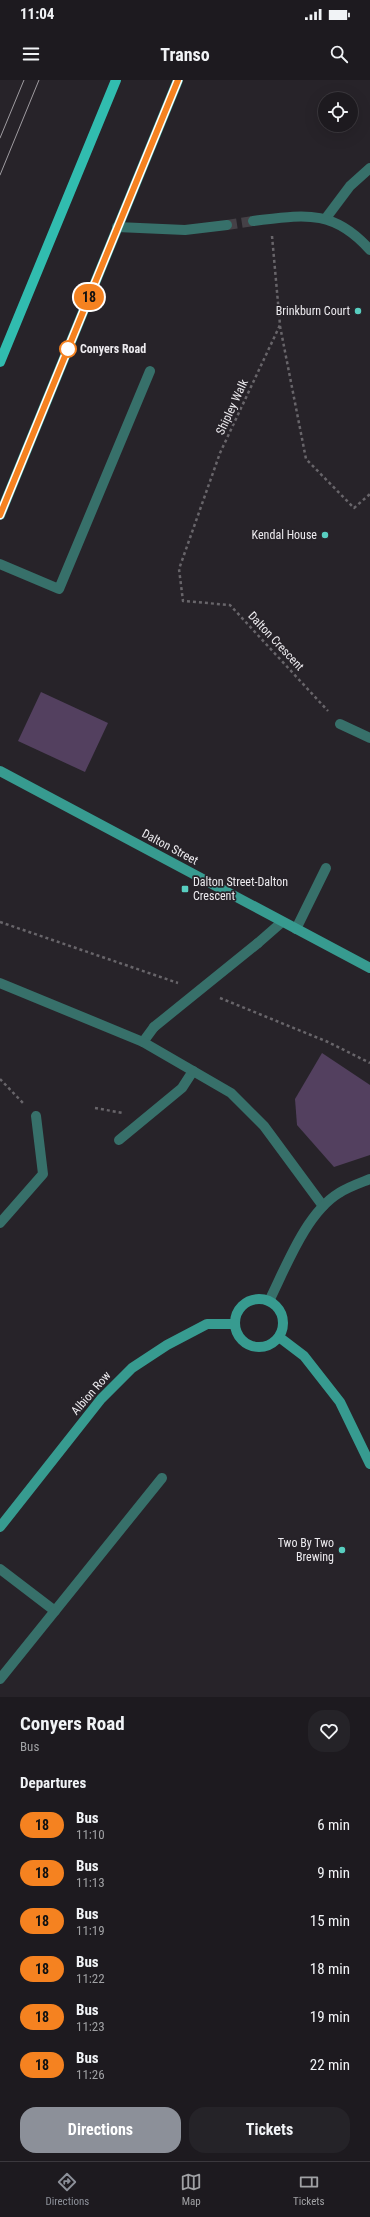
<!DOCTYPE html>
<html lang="en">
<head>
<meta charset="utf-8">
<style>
  body { margin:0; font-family:"Roboto Condensed",sans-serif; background:#252328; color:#f1f3f6; height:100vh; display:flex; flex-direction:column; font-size:15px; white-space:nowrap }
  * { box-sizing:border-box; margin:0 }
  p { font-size:13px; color:#a0a1a4 }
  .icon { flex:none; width:22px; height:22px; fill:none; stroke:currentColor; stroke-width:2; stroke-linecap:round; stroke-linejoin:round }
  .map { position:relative; height:1617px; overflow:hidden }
  .drawer { display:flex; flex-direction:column; background:#1d1a1f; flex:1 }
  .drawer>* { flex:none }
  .badge { padding:0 8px; border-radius:13px; font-size:14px; line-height:26px }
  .buttons { position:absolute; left:318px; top:12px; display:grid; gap:8px }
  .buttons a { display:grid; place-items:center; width:40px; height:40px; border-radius:50%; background:#1d1a1f; box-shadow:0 4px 16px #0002,0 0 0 1px #3b383d; font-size:20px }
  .map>.badge { position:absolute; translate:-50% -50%; box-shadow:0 0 0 2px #fff }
  h2 { padding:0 20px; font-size:15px; line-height:36px }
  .round { display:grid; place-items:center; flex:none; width:42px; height:42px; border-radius:16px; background:#252328 }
  .headline { display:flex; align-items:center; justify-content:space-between; height:68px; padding:0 20px }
  h1 { font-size:19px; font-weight:700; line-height:30px }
  .primary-button { display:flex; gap:8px; margin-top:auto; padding:8px 20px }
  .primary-button a { flex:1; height:46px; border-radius:16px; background:#8c9099; color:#fff; font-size:16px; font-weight:700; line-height:46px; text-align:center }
  .primary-button a+a { background:#252328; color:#f1f3f6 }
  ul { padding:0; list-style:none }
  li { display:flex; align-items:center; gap:12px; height:48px; padding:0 20px }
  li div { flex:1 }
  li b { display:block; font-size:15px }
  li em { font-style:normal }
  li .badge { min-width:44px; font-weight:700; text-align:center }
  .status { display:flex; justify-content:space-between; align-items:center; height:28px; padding:0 20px; background:#1d1a1f; direction:ltr }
  .status svg { height:11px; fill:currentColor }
  header { display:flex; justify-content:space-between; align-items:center; height:52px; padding:0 20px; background:#1d1a1f; font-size:18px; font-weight:700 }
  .tabs { display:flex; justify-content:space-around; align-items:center; height:56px; border-top:1px solid #3b383d; background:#1d1a1f; font-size:11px; color:#a0a1a4 }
  .tabs a { display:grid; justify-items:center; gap:2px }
  .tabs .current { color:#8c9099 }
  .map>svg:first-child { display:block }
</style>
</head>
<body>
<div class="status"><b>11:04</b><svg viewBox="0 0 49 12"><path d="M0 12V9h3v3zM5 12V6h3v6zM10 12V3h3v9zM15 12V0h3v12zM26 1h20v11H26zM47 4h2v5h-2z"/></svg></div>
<header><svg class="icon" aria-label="menu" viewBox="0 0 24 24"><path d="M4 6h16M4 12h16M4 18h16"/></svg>Transo<svg class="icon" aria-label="search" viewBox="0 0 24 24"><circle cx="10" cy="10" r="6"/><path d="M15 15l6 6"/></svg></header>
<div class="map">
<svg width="370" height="1617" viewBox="0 0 370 1617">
  <rect width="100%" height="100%" fill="#272329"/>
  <g fill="#53405f">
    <path d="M41,612L108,643L85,692L18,661Z"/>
    <path d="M322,973L370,1005V1075L334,1087L297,1045L295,1019Z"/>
  </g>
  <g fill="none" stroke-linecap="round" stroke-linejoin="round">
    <path stroke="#454147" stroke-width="10" stroke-dasharray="10 5" stroke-linecap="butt" d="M227,145L253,141"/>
    <g stroke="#68656a" stroke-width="2.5" stroke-dasharray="3 3" stroke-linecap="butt">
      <path d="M272,156L280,245L220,373L179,489L183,521L230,525L328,631"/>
      <path d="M280,246L306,379L354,428L370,414"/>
      <path d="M0,842L178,903"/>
      <path d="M220,918L328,962L370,983"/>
      <path d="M0,999L23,1023"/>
      <path d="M95,1028L123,1033"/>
    </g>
    <g stroke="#37706a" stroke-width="10">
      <path d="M326,138L350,106L370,88"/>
      <path d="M0,484L59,509L150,291"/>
      <path d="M340,644L370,658"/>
      <path d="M296,849L326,788"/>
      <path d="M258,863L282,842"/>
      <path d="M143,962L154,947"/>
      <path d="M119,1060L182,1008L193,991"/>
      <path d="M0,1143L43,1094L36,1036"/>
      <path d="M0,1489L55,1531"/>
      <path d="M0,1599L162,1398"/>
    </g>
    <g stroke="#37706a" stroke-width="10">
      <path d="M253,141C303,135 333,128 370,170"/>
      <path d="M117,147L185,150L227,145"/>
      <path d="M0,903L143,962L231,1013L264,1046L323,1126"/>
      <path d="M269,1221C286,1187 306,1133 339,1113C348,1107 360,1103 370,1099"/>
    </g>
    <g stroke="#379b90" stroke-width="10">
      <path d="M0,435L178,0"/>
      <path d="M0,691L370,888"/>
      <circle cx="259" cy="1243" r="24"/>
      <path d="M279,1257L304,1276L340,1322L370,1384"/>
      <path d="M0,1447L101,1319L132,1288L167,1265L207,1244H235"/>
    </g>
    <path stroke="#31bcaf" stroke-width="10" d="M0,282L116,0"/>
    <g stroke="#9f9ca1" stroke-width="1">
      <path d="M0,58L24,0"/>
      <path d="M0,95L39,0"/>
    </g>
    <path stroke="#37706a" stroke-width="10" d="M154,947L258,863"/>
  </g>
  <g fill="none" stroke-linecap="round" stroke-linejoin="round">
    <g stroke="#fff" stroke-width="9">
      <path id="line" d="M0,435L178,0"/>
    </g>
    <use href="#line" stroke="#f58220" stroke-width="6"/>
  </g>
  <g fill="#58cec0" stroke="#272329" stroke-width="1.5">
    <circle cx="358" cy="231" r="4"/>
    <circle cx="325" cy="455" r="4"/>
    <rect x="181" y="805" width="8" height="8" rx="2"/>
    <circle cx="342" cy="1470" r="4"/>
  </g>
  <circle fill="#fff" stroke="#f58220" stroke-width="2" cx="68" cy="269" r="8"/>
  <g text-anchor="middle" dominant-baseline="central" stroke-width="3.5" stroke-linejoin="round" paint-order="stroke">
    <g font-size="12" fill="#eceaee" stroke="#272329" text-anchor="end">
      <text x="350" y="231">Brinkburn Court</text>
      <text x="317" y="455">Kendal House</text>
      <text x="193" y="802" text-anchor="start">Dalton Street-Dalton<tspan x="193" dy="14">Crescent</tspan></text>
      <text x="334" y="1463">Two By Two<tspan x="334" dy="14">Brewing</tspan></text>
    </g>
    <g font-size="12" font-weight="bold" fill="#eceaee" stroke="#272329" text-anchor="start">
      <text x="80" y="269">Conyers Road</text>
    </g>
    <g font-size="12" fill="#eceaee" stroke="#272329">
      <text transform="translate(232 327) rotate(-65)">Shipley Walk</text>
      <text transform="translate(276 561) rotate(47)">Dalton Crescent</text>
      <text transform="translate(170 767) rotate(28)">Dalton Street</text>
      <text transform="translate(91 1313) rotate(-49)">Albion Row</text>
    </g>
  </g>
</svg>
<div class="buttons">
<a><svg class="icon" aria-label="locate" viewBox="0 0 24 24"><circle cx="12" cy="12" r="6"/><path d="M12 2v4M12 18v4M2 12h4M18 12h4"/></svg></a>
</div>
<b class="badge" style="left:89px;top:217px;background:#f58220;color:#111">18</b>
</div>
<section class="drawer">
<div class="headline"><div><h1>Conyers Road</h1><p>Bus</p></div><a class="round"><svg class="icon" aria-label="heart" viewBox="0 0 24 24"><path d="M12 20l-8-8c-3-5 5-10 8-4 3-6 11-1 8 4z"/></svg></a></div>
<h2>Departures</h2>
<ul>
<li><span class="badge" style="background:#f58220;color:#111">18</span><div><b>Bus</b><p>11:10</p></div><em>6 min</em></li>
<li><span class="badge" style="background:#f58220;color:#111">18</span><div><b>Bus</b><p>11:13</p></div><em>9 min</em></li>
<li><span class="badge" style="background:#f58220;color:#111">18</span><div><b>Bus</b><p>11:19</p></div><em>15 min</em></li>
<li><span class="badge" style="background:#f58220;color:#111">18</span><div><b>Bus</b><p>11:22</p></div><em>18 min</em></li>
<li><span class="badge" style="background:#f58220;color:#111">18</span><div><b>Bus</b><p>11:23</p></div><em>19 min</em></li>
<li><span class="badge" style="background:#f58220;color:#111">18</span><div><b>Bus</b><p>11:26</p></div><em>22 min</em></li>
</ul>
<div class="primary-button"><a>Directions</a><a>Tickets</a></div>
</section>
<nav class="tabs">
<a class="current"><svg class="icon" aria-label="directions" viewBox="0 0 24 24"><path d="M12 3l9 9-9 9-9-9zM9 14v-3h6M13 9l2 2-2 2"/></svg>Directions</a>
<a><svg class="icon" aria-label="map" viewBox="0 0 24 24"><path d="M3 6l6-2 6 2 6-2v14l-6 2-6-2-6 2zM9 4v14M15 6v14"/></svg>Map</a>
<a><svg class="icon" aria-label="tickets" viewBox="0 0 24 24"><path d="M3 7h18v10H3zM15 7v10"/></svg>Tickets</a>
</nav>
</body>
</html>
